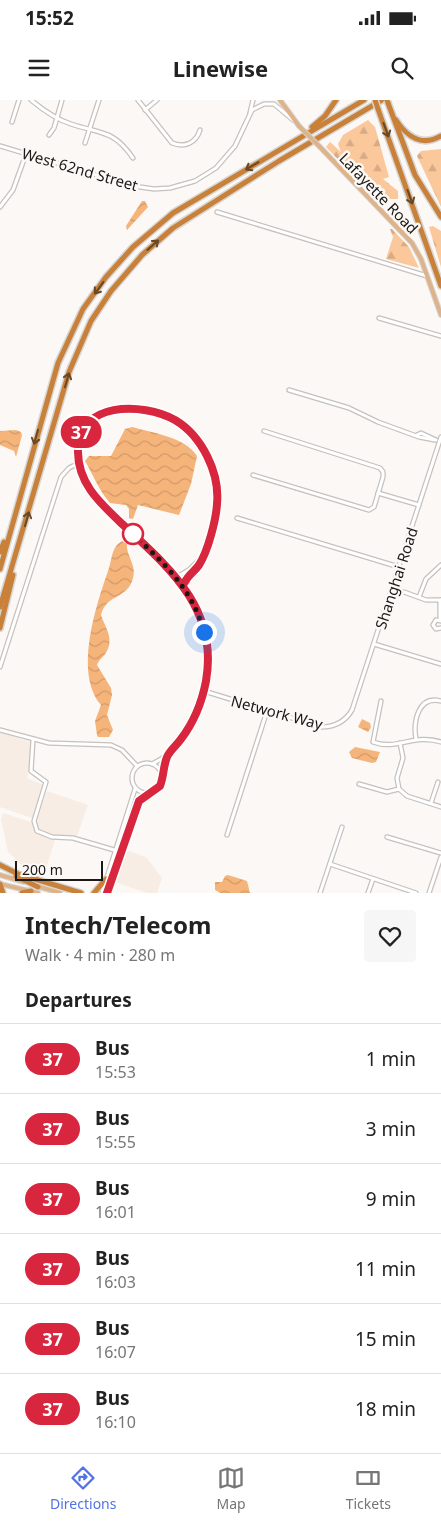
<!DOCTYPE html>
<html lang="en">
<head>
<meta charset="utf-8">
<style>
  body { margin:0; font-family:"Noto Sans",sans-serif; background:#f6f6f6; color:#222; height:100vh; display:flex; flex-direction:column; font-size:19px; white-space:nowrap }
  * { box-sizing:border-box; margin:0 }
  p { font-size:16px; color:#767676 }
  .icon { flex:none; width:28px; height:28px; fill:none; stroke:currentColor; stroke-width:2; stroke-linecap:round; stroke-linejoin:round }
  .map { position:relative; height:793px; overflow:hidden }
  .details { display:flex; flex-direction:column; background:#fff; flex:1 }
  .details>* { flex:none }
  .badge { padding:0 10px; border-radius:16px; font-size:18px; line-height:32px }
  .scale { position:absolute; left:15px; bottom:12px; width:88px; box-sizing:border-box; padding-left:5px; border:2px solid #1a1918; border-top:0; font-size:14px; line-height:18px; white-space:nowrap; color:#1a1918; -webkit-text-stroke:4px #fcf8f5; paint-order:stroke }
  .you { position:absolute; width:25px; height:25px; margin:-12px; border:4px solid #fff; border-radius:50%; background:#1a73e8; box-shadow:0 0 0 8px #1a73e833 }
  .map>.badge { position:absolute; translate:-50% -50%; box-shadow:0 0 0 2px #fff }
  h2 { padding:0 25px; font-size:19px; line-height:45px }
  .round { display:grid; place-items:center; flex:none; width:52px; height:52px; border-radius:5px; background:#f6f6f6 }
  .summary { display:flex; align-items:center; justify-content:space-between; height:85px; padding:0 25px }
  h1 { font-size:24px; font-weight:700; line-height:38px }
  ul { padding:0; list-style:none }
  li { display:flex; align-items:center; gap:15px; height:70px; padding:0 25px; border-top:1px solid #e0e0e0 }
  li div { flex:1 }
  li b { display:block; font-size:19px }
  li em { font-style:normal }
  li .badge { min-width:55px; font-weight:700; text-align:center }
  .status { display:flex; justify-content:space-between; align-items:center; height:35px; padding:0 25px; background:#fff; direction:ltr }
  .status svg { height:14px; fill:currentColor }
  header { display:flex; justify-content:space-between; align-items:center; height:65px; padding:0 25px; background:#fff; font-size:22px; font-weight:700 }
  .tab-bar { display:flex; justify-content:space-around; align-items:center; height:70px; border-top:1px solid #e0e0e0; background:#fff; font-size:14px; color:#767676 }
  .tab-bar a { display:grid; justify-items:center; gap:2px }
  .tab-bar .on { color:#5273e7 }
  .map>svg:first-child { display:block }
</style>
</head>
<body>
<div class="status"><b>15:52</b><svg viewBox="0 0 49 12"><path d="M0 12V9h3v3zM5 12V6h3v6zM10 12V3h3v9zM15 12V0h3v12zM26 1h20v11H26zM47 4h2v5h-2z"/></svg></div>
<header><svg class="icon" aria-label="menu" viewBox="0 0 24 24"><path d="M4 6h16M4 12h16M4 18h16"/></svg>Linewise<svg class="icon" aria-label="search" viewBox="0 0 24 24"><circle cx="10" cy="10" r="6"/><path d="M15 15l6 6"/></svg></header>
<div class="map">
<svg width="441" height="793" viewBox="0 0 441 793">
  <defs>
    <pattern id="forest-firs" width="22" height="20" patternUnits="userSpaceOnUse" patternTransform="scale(1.25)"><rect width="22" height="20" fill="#fbc89c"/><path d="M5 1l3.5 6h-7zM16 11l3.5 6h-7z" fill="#d7ab86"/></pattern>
    <pattern id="water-waves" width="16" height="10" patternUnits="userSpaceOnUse" patternTransform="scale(1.25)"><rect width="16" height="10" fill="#f5b47a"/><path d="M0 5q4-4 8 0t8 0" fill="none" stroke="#d19a69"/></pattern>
  </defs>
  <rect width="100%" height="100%" fill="#fcf8f5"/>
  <g fill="#f7ede4">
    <path d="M0,632L30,642L31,644L32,657L27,678L44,685L32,718L0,707Z"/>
    <path d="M47,691L88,705L77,736L50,735L40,731L36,722Z"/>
    <path d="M3,713L31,722L35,732L55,740L45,771L40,774L27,770L8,752L1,719Z"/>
    <path d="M126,750L146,757L162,778L157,793H147L115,782Z"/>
  </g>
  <g fill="url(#forest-firs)">
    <path d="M368,20L375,27L389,77L383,79L398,91V99H381L361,73L356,78L326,47L330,42L341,52L338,44L343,35Z"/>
    <path d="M441,49V107L417,56L421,51Z"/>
    <path d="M433,126L441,131V167L429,127Z"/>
    <path d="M390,129H392L409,147L419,168L386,159L393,137Z"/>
  </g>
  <g fill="url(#water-waves)">
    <path d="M142,101H145L148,107L127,130L126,126Z"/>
    <path d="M132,327C153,333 185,337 197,356L191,384L179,415L138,405L133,419L129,418V409L126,405L110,403C98,389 94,376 85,361L89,356H111L125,329Z"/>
    <path d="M16,330L21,332L22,335L16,357L14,351L0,345V331Z"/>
    <path d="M122,441L127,444C126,456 137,465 133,478C128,499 106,494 101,515C105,527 114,538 107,551C104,557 99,559 97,565L111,588L112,595L107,615L113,630L109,637H98L97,635L95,621L101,605C73,572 97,503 109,468C112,458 112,446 122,441Z"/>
    <path d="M362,619L370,623L371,627L368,632L358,627Z"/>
    <path d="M355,647L380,652L376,662L372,663L352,658L349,652Z"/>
    <path d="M228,775L247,781L250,793H220L215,790V782H222L225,776Z"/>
  </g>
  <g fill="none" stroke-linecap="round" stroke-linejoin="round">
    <g stroke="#c5c1be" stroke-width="5.5">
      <g id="minor">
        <path d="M31,0C43,10 55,19 71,24C100,34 113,29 133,58"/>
        <path d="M138,0L172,43C185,48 196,43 200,30"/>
        <path d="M145,10L157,0"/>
        <path d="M250,13L253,0"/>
        <path d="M12,22L19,0"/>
        <path d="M49,35L54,28L62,0"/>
        <path d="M85,43L99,0"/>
        <path d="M0,46L133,86L154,89L170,88L195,81L216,68L235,46L252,10L264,4H274L293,20"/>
        <path d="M0,107L13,90L26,54"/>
        <path d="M217,112L427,176"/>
        <path d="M379,218L441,236"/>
        <path d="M289,290L349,308L378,322L419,337L435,340"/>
        <path d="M417,335L421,333L436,340"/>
        <path d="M253,375L369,410L374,407L383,377V372L380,368L264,331"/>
        <path d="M378,393L419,405"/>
        <path d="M237,418L399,467"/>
        <path d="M177,477L190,469L202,457"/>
        <path d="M404,492L426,500H441"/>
        <path d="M419,497L426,479L441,465"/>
        <path d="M440,520V500"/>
        <path d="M441,521L436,520L433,525L436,529L441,528"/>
        <path d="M374,544L441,564"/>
        <path d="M0,567L61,377L69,368L79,363"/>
        <path d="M204,591L321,627C335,627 345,622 352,610L441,337"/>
        <path d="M381,601L373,642C398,651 413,633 441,642"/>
        <path d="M0,630L49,643L111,645L122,650L137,666"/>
        <path d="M416,639C413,622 418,595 441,601"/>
        <path d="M33,640L31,671L46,682L34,721L37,731L52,737L73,738L121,752"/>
        <path d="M400,643L403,658L397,678L399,689L407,696L441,707"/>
        <circle cx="147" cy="678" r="15"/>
        <path d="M152,664C176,653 192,628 200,604C212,571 210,531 193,501C176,469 145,445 119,421C110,412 100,404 92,394C77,372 68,334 96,316C114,304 142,307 162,314C175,319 185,327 195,338C226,375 220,421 201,462C196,472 186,476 184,487"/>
        <path d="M161,674L167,656"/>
        <path d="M359,684L387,692L399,689"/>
        <path d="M431,703L438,682"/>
        <path d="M227,735L267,611"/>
        <path d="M387,737L441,753"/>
        <path d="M330,764L416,793"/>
        <path d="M102,793L135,689"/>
        <path d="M107,793L139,701L148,694"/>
        <path d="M320,793L342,727"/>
        <path d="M368,793L373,779"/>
        <path d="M429,793L441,757"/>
      </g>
    </g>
    <g stroke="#d6d6d5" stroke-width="6">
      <g id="major">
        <path d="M280,0L299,26"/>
        <path d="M320,47L412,143L421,159L441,215"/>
        <path d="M0,775L24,782"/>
        <path d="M0,784L38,793"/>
        <path d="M36,786L60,793"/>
      </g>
    </g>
    <g stroke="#d6d6d5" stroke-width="8">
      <g id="highway">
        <path d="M388,3L415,75L441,117"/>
        <path d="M378,9L441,186"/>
        <path d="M396,20C407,37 422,47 441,36"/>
        <path d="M312,27L325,16L336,0"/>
        <path d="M0,452L4,442"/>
        <path d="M0,469L58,263L83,209L106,177L133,147L173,113L364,0"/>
        <path d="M0,507L69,272L91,221L111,191L142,155L173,128L279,61L382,0"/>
        <path d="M0,528L13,475"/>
        <path d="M0,765L18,774L81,793"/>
        <path d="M16,776L38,787"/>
        <path d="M0,784L3,793"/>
        <path d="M22,793L31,791"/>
        <path d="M94,793L106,779"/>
      </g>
    </g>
    <use href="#minor" stroke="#fff" stroke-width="3"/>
    <use href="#major" stroke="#dfb389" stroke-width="4"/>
    <use href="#highway" stroke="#c9813a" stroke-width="5"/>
    <g stroke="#d6d6d5" stroke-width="6" stroke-linecap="butt">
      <path id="major-bridge" d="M299,26L320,47"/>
    </g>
    <g stroke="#d6d6d5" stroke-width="8" stroke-linecap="butt">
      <g id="highway-bridge">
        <path d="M375,0L378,9"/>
        <path d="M387,0L388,3"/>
      </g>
    </g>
    <use href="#major-bridge" stroke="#dfb389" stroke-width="4"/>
    <use href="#highway-bridge" stroke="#c9813a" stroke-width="5"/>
  </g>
  <defs><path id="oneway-shaft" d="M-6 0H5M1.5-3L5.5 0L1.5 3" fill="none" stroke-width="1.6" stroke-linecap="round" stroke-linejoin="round" transform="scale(1.25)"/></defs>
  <g stroke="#694827">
    <use href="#oneway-shaft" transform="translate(386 30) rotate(70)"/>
    <use href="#oneway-shaft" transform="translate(252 66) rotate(149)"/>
    <use href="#oneway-shaft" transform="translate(410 97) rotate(70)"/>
    <use href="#oneway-shaft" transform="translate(153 145) rotate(-42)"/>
    <use href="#oneway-shaft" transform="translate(99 188) rotate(126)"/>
    <use href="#oneway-shaft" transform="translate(67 280) rotate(-74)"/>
    <use href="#oneway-shaft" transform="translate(36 337) rotate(106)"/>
    <use href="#oneway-shaft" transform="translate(27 419) rotate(-74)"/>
  </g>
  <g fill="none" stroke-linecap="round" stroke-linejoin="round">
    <g stroke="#fff" stroke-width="11">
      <path id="line" d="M107,793L139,701L160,686C164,676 163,667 167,657C170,650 177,645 181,639C194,622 202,602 206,581C219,507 167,466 119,421C98,401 78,382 78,352C76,301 143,302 175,320C202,336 220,373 217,404C216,420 208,451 199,465C195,471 188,475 185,482"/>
    </g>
    <use href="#line" stroke="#d7263d" stroke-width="8"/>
    <path stroke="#1a1918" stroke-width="5" stroke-dasharray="0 9" d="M133,434C164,463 193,490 204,532"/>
  </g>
  <circle fill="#fff" stroke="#d7263d" stroke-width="2.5" cx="133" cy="434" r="10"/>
  <g text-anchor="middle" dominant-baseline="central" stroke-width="5" stroke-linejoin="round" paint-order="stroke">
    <g font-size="15" fill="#1a1918" stroke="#fcf8f5">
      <text transform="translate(80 69) rotate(16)">West 62nd Street</text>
      <text transform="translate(379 93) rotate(46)">Lafayette Road</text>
      <text transform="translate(396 478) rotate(-72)">Shanghai Road</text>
      <text transform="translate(277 612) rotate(15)">Network Way</text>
    </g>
  </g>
</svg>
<div class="scale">200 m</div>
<div class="you" style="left:204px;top:532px"></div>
<b class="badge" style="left:81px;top:332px;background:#d7263d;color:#fff">37</b>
</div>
<section class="details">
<div class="summary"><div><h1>Intech/Telecom</h1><p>Walk · 4 min · 280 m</p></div><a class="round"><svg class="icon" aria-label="heart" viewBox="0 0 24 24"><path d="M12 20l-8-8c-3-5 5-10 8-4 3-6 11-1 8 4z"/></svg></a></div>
<h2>Departures</h2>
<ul>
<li><span class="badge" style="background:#d7263d;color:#fff">37</span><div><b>Bus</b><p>15:53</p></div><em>1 min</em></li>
<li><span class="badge" style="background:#d7263d;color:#fff">37</span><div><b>Bus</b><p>15:55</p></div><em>3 min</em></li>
<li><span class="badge" style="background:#d7263d;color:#fff">37</span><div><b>Bus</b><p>16:01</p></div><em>9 min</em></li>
<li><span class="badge" style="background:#d7263d;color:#fff">37</span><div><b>Bus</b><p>16:03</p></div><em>11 min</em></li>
<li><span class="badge" style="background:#d7263d;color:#fff">37</span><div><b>Bus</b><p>16:07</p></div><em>15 min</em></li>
<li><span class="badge" style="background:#d7263d;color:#fff">37</span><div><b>Bus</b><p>16:10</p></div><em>18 min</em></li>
</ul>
</section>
<nav class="tab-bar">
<a class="on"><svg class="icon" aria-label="directions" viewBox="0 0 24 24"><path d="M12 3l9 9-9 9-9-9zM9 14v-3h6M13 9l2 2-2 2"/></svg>Directions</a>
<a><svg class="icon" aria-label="map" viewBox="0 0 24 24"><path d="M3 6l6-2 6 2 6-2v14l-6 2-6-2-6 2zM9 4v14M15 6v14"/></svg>Map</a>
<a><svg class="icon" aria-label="tickets" viewBox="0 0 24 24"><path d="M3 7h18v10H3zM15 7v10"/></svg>Tickets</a>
</nav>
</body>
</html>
